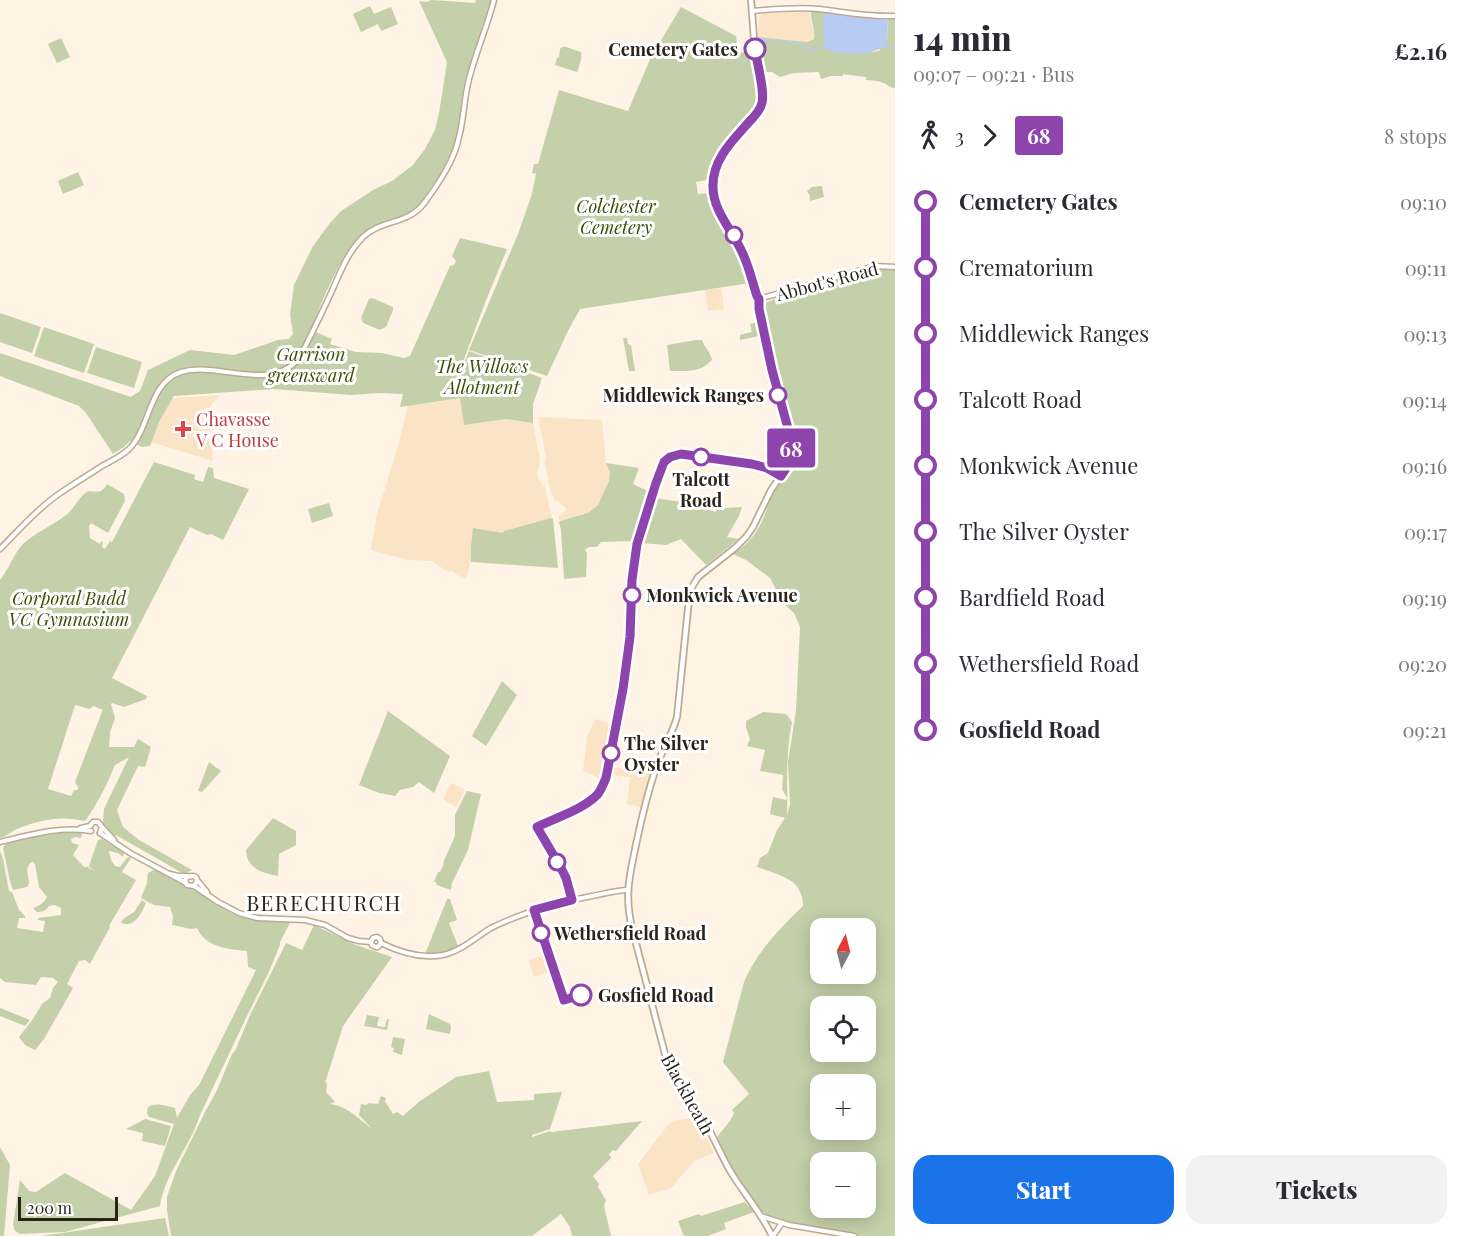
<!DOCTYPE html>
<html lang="en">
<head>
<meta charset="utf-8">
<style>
  body { margin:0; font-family:"Playfair Display",serif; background:#f2f2f3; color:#2b2b33; height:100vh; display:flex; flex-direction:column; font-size:22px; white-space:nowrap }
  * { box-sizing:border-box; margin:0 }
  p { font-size:20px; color:#7c7c81 }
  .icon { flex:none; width:33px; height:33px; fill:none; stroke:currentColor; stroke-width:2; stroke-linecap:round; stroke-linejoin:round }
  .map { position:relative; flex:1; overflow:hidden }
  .sheet { display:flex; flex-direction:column; background:#fff; width:570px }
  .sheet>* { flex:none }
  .badge { padding:0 12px; border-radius:4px; font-size:21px; line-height:39px }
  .needle { width:39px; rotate:7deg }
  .fabs { position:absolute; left:810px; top:918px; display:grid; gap:12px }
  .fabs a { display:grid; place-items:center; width:66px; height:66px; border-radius:12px; background:#fff; box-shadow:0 3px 15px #0003; font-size:30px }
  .scale { position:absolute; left:18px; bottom:15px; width:100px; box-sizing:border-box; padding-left:6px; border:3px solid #2a241b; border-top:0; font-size:16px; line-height:21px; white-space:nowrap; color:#2a241b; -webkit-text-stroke:4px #fff; paint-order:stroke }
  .map>.badge { position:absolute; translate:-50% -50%; box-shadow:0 0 0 3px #fff }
  .legs { display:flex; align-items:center; gap:9px; height:66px; padding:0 18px; font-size:20px }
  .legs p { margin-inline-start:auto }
  .summary { display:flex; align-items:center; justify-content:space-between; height:102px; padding:0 18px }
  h1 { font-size:33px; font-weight:800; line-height:45px }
  .button { display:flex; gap:12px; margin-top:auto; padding:12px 18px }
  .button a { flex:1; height:69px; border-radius:18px; background:#1a73e8; color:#fff; font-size:24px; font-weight:800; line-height:69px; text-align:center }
  .button a+a { background:#f2f2f3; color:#2b2b33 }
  ul { padding:0 18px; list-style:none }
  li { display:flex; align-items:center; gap:21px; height:66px; font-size:22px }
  li i { display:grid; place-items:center; width:9px; height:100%; margin:0 8px; background:currentColor }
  li i::after { content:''; width:15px; height:15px; margin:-8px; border:4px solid; border-radius:50%; background:#fff }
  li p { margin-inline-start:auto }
  li:first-child i { background:linear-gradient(#0000 50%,currentColor 0) }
  li:last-child i { background:linear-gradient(currentColor 50%,#0000 0) }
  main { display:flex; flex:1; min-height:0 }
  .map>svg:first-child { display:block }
</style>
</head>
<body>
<main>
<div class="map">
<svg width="895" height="1236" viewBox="0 0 895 1236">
  <rect width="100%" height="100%" fill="#fef3e4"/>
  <g fill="#fbe4c5">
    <path d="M810,11V19L815,32L814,38L807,42L758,37L759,18L762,14Z"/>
    <path d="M721,288L724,309L708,311L705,290Z"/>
    <path d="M220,395L209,408L213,461L151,442L160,420L172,399L175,398Z"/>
    <path d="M460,398L464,425L506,419L533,423L540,461L537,473L539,480L545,488L552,518L504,531L503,533L471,546V559L467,576L463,579L451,571L448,572L432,561L409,560L373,551L371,549L377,515L398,446L408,405Z"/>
    <path d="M538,417L602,420L606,463L610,472L609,481L598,505L588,513L560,521L558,517L567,509L561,504L560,502L554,500L550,489L545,463L546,457Z"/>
    <path d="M596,719L611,724L609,738L617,740L613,767L623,769L626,763L652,770L643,807L627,804L630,777L612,775L603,780L583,770L587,737Z"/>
    <path d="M451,783L465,790L456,807L443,799Z"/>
    <path d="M545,955L550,971L534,977L529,961Z"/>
    <path d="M697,1117L714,1153L694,1161L671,1188L649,1195L638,1164L668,1125L674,1121Z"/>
  </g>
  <g fill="#c4d0a9" fill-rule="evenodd">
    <path d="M432,0L475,3L476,0H493L466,83L459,136L451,155L442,172L416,209C402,219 384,219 369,229C343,246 322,301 311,330L332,339L330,344L356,352L382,353L404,358L410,356L450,266L454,265L456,261L452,256L460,238L507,249L485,303L451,394L453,395L452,393L469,351L542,378L533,404V423L506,419L464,425L460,398L400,407L403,394L379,393L351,395L274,389L174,396L160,420L150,446L142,447L130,441L124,447L113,454L86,413L79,406L0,376V353L131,397L140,391L148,370L190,350L234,355L278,340L289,339L293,334L290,315L294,285L313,246L330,223L341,211L373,190L392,181L413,165L425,149L435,130L439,113L447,62L419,1L426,2Z"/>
    <path d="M370,6L374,14L391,7L398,24L381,31L378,24L361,32L353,14Z"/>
    <path d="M681,7L736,36L738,53L752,51L760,87V103L755,112L724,147L711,179L696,182L698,194L710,193L717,212L739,254L750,283L580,309L568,331L547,376L469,350L518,234L532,194L536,174L532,173L534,164H538L559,90L628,111L651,57Z"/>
    <path d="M811,11L829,13L836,52L857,53L879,51L887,38L888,19H895V88C890,88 888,85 884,83C878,81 872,80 866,80V77L843,74V76H831L821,79L819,72L794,73L780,77L772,72H766L759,55L758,37L807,42L814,39C816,29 810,21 811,11Z"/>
    <path d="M61,38L70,57L57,63L48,44Z"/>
    <path d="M562,47H566L581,52C583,56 579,67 577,72L555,65L557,58L559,57L560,49Z"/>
    <path d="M78,172L84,185L63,194L58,181Z"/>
    <path d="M822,186L824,197L810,201V196L807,191L812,187Z"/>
    <path d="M879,269H895V1236H859L789,1225L760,1211L734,1172L717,1138C722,1129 730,1124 734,1113L732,1110L749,1094L723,1062L744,982C756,953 780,928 803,906C803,898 800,889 794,883C788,877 766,870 757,867L760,858L768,853L777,830L785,818L770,814L773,797L786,800L787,798L782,789L783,775L760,771L765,750L747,746L750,739L746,728V721L763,712L786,714L792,722C785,756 788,783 787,815L790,805L788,762L796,711L800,627L794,613L784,604L770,578L746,560L733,554C738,550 744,546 748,542C759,530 770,509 769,493C777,485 796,467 797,457C799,446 792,435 789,425C780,386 770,346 763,307L765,303L791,293ZM820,928H866V974H820ZM820,1006H866V1052H820ZM820,1084H866V1130H820ZM820,1162H866V1208H820Z"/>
    <path d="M372,298L393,307V310L386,327L380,330L363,323L361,318L369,299Z"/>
    <path d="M0,313L41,327L32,353L0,342Z"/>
    <path d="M759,322V336L740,340V335L752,332L750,324Z"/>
    <path d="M44,327L94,344L84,373L34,356Z"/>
    <path d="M623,338H627L628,344L631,345L635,371H629Z"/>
    <path d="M696,340H702C705,348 710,351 712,360C700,373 687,371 670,371L667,345Z"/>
    <path d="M96,347L142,362L134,388L87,373Z"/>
    <path d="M154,462L195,475L194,479L203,482L208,467L213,468L214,478L249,489L223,540L211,534L207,535L190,527L112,678L147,696L146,699L124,707L112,703L111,704L115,718L110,732L109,747H134L138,739L151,747L145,767L138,766L117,810L123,827L139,840L192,870L184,874L116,835L114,838L103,823L104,809L129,757L115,765C107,785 98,802 86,820L84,821C62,815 38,820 17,829C10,832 7,836 0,838V580C9,569 14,553 23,544C36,532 52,526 66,515C74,509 77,500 84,494C91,486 99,499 107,484L124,494L125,501L108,533L91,523L89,526L90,538L100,544L101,541L103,542L102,547L105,549L110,541L112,542ZM75,705L89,709L94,706L100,709H103L75,782L78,787V790H74L71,796L48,789Z"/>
    <path d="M606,463L639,468L633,484L650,492C645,508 642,529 632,541L601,542L597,547C592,547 588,546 585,550L587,553L586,577L564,579L561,530L559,522L560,521L588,513L598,505L609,481L610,472Z"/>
    <path d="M654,498L703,505L706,509L716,512L717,507L725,508L742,507L739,516L727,537L739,539L706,565L681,539L666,545L641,543Z"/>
    <path d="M329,503L333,516L312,523L308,509Z"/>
    <path d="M551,518L553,519L558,568L471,562V547L473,528L503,533L504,531Z"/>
    <path d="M502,681L517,695L486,746L472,736Z"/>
    <path d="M388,711L450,756L434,793L419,782L413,787L400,790L395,796L379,793L359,785Z"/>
    <path d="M209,762L221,771L202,792L198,791Z"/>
    <path d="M467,791L481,794L468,850L452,883L451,890L437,885L436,882H434L438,872H440L444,864L443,863L455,836V815Z"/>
    <path d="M273,818L296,831V845L279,854L278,876C262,873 247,869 246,850Z"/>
    <path d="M68,831L82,833L81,838L75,837L71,839L72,843L79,845L73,855L84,867H88L90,869L95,870L90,868L89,866L98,840L102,839L124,853L123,857L118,853L109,851L111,860L115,866L120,867L127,858L132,856L122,872L136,880L109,926L110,927L90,964L85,960L79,961L67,984L73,988L44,1039L35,1050L25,1045L19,1037L33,1019L42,1004L50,998L53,988L58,982L53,978L41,977L36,985L5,982L0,978V851L3,859L9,891L12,892L19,910L25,916V918H19L17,928L43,932L45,921L38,920V918L61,915V908L55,905L49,906C46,911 42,912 37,912L33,908C39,906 44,903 47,897L39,887L35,864L33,862L30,863L27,869L29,883L27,887L13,890L10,881L3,848L6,844L53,832Z"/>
    <path d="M155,869L217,903C238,923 264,919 291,921L280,942V945L268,974L247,1016L200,1115C190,1147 165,1173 160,1206L65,1232L20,1234L15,1231L13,1225L20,1180L29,1191L36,1192L65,1173L131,1210L155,1176L174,1124L149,1117L147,1113L148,1107C156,1102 166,1106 175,1108L177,1118L190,1095L199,1085L256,970L248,967L247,951C228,949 206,948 197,928L191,929L172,925L173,916L170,907L154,905L141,898L147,883L148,873Z"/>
    <path d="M447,899H450L457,920L449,923L458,946L442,953L425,954Z"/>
    <path d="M142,900L146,903C141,914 135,928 121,923L123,919L134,912Z"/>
    <path d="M314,925L356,945L392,957L343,1026L325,1083L327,1082L326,1092L335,1102L329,1104C346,1105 359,1119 372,1129L359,1115L361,1104L366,1105L369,1103L378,1104L381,1096L386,1098L385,1101L393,1114L397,1112L403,1116L420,1101L456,1077L489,1071L497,1102L534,1100V1094L562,1092L550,1129L532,1135V1137L550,1131L551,1132L642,1121L616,1151L613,1150L609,1154L611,1158L593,1176L599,1184L598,1187L606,1200L604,1206L611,1236H572L570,1227L561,1214L532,1236H171L167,1210V1197L176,1171L206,1110L217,1090L232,1054L235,1051L251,1013L286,943L302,950Z"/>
    <path d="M0,1008L30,1020L25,1026L0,1016Z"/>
    <path d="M429,1014L450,1024L451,1026L450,1034L426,1029Z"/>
    <path d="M367,1015L379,1017L377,1026L385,1027L387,1019H389L387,1030L364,1026Z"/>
    <path d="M393,1037L405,1039L402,1055L393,1052L394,1048L391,1047Z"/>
    <path d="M145,1119L171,1126L165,1146L142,1141L143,1133L126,1129Z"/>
    <path d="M0,1147L10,1165L4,1236H0Z"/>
    <path d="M745,1202L754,1212L724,1223L726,1229L708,1236H684L678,1221L699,1214L701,1216Z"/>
    <path d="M165,1218L169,1236H41Z"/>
  </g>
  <path fill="#b7cbf3" d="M829,13L854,17L888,20L886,46C869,56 846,55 827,50C823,38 822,27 824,14Z"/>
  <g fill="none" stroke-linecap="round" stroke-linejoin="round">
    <g stroke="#b7cbf3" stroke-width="1.5">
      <path d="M759,38L803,44C811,52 815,50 826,46"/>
      <path d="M886,46L895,47"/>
    </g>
    <g stroke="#bcaa93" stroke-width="7">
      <g id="tertiary">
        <path d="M752,11C774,9 797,7 819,9C845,12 869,17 895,16"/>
        <path d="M759,299L875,266L895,267"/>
        <path d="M0,549C18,531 35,511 56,496C71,485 87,476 102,466C111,461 122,456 129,449C151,427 148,383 181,372C220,361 267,393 299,359C310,337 321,315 331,293C340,273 347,253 363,237C382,219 409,225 425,202C439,183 454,161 459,137C464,118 464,98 469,79C476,52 487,27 494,0"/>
        <path d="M81,828L90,826L93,822H98L102,827L100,833"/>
        <path d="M103,828L114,840"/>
        <path d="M100,833L130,853L186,883L187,885L194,886L218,902L239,913L257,918L305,920L325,925L348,938L359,941L371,942L373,938L377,937L380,939L381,943C401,953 421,959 443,955C461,951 476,937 491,928C523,912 557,903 592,896C604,894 616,890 628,890"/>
        <path d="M0,842C30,835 59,826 91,831"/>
        <path d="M170,874L178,876H188"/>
        <path d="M197,880L207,892"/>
        <path d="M186,883L185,880L187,877L193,876L196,877L197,881L194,886"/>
        <path d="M371,942L372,945L376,947H378L381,943"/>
        <path d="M761,1216L789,1225L854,1236"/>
        <path d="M773,1236L782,1223"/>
      </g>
    </g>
    <g stroke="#bcaa93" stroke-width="8">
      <path id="secondary" d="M751,0L755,51L763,101L757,113L724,151L716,168L713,185L716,201L720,213L740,248L747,264L757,296L759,299V309L772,370L789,432L791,453L789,464L771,490L753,527L746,537L735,548L698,577L692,587L689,599L677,717C672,735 662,750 656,768C648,792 642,816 637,840C630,874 624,893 632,928L665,1054C673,1077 689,1096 702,1117C713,1135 721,1156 732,1174C745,1195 762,1214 772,1236"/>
    </g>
    <use href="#tertiary" stroke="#fff" stroke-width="4"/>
    <use href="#secondary" stroke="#fff" stroke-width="4.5"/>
  </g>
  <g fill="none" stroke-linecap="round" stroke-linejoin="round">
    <g stroke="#fff" stroke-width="14">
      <path id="line-1" d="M581,995L564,1000L534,910L572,900L566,878L561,868L537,827C555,818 582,810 597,795C601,791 603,784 606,778L623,689L630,637L632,580L637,544L656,483L664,462L670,457L681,454L752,464L767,468L781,476L789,464L791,453L790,442L789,432L772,370L759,309V299L757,296C752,281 749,266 742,252C733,231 712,210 713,185C713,159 733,140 749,122C754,117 760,111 762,103C765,91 757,63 755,49"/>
    </g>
    <use href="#line-1" stroke="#8e44ad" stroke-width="9"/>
  </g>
  <g fill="#fff" stroke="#8e44ad" stroke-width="3">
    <circle cx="755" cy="49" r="10"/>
    <circle cx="734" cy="235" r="8"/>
    <circle cx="778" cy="395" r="8"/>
    <circle cx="701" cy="457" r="8"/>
    <circle cx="632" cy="595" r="8"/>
    <circle cx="611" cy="753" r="8"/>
    <circle cx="557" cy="862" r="8"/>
    <circle cx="541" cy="933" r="8"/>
    <circle cx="581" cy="995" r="10"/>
  </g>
  <path fill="#e0444e" stroke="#fff" stroke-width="2" d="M180 420h6v6h6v6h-6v6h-6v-6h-6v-6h6z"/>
  <g text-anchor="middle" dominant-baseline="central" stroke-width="6" stroke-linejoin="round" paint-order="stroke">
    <g font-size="18" font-weight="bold" fill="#2a241b" stroke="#fff" text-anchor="start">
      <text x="738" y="49" text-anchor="end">Cemetery Gates</text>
      <text x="764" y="395" text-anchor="end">Middlewick Ranges</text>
      <text x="701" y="479" text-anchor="middle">Talcott<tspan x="701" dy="21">Road</tspan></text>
      <text x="646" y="595">Monkwick Avenue</text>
      <text x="624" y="743">The Silver<tspan x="624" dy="21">Oyster</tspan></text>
      <text x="554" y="933">Wethersfield Road</text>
      <text x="598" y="995">Gosfield Road</text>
    </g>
    <g font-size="18" font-style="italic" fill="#404e0a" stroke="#fff">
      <text x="616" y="206">Colchester<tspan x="616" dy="21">Cemetery</tspan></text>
      <text x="311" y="354">Garrison<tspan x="311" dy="21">greensward</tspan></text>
      <text x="482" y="366">The Willows<tspan x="482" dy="21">Allotment</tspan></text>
      <text x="69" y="598">Corporal Budd<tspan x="69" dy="21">VC Gymnasium</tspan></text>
    </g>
    <g font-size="18" fill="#2a241b" stroke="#fff">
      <text transform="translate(827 281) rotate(-15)">Abbot's Road</text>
      <text transform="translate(688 1094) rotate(61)">Blackheath</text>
    </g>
    <g font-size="18" fill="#be3a42" stroke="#fff" text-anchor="start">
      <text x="196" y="419">Chavasse<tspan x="196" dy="21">V C House</tspan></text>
    </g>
    <g font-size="21" letter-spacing="1.5" fill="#2a241b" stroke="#fff">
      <text x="324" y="902">BERECHURCH</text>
    </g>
  </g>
</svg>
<div class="fabs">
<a><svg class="needle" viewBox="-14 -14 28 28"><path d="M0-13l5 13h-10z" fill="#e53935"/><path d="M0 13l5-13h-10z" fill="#7c7c81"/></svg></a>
<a><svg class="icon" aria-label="locate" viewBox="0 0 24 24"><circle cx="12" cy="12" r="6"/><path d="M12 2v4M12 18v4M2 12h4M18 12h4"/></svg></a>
<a>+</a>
<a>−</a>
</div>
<div class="scale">200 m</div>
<b class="badge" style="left:791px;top:448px;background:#8e44ad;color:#fff">68</b>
</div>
<section class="sheet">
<div class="summary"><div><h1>14 min</h1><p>09:07 – 09:21 · Bus</p></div><b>£2.16</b></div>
<div class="legs"><svg class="icon" aria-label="walk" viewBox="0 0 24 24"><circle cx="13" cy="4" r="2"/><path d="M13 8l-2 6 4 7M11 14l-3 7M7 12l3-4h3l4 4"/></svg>3<svg class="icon" aria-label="forward" viewBox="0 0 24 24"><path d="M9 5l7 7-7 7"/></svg><b class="badge" style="background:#8e44ad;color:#fff">68</b><p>8 stops</p></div>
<ul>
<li><i style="color:#8e44ad"></i><b>Cemetery Gates</b><p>09:10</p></li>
<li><i style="color:#8e44ad"></i><span>Crematorium</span><p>09:11</p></li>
<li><i style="color:#8e44ad"></i><span>Middlewick Ranges</span><p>09:13</p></li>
<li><i style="color:#8e44ad"></i><span>Talcott Road</span><p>09:14</p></li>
<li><i style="color:#8e44ad"></i><span>Monkwick Avenue</span><p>09:16</p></li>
<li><i style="color:#8e44ad"></i><span>The Silver Oyster</span><p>09:17</p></li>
<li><i style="color:#8e44ad"></i><span>Bardfield Road</span><p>09:19</p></li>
<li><i style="color:#8e44ad"></i><span>Wethersfield Road</span><p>09:20</p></li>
<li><i style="color:#8e44ad"></i><b>Gosfield Road</b><p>09:21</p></li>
</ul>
<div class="button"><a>Start</a><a>Tickets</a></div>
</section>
</main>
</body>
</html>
